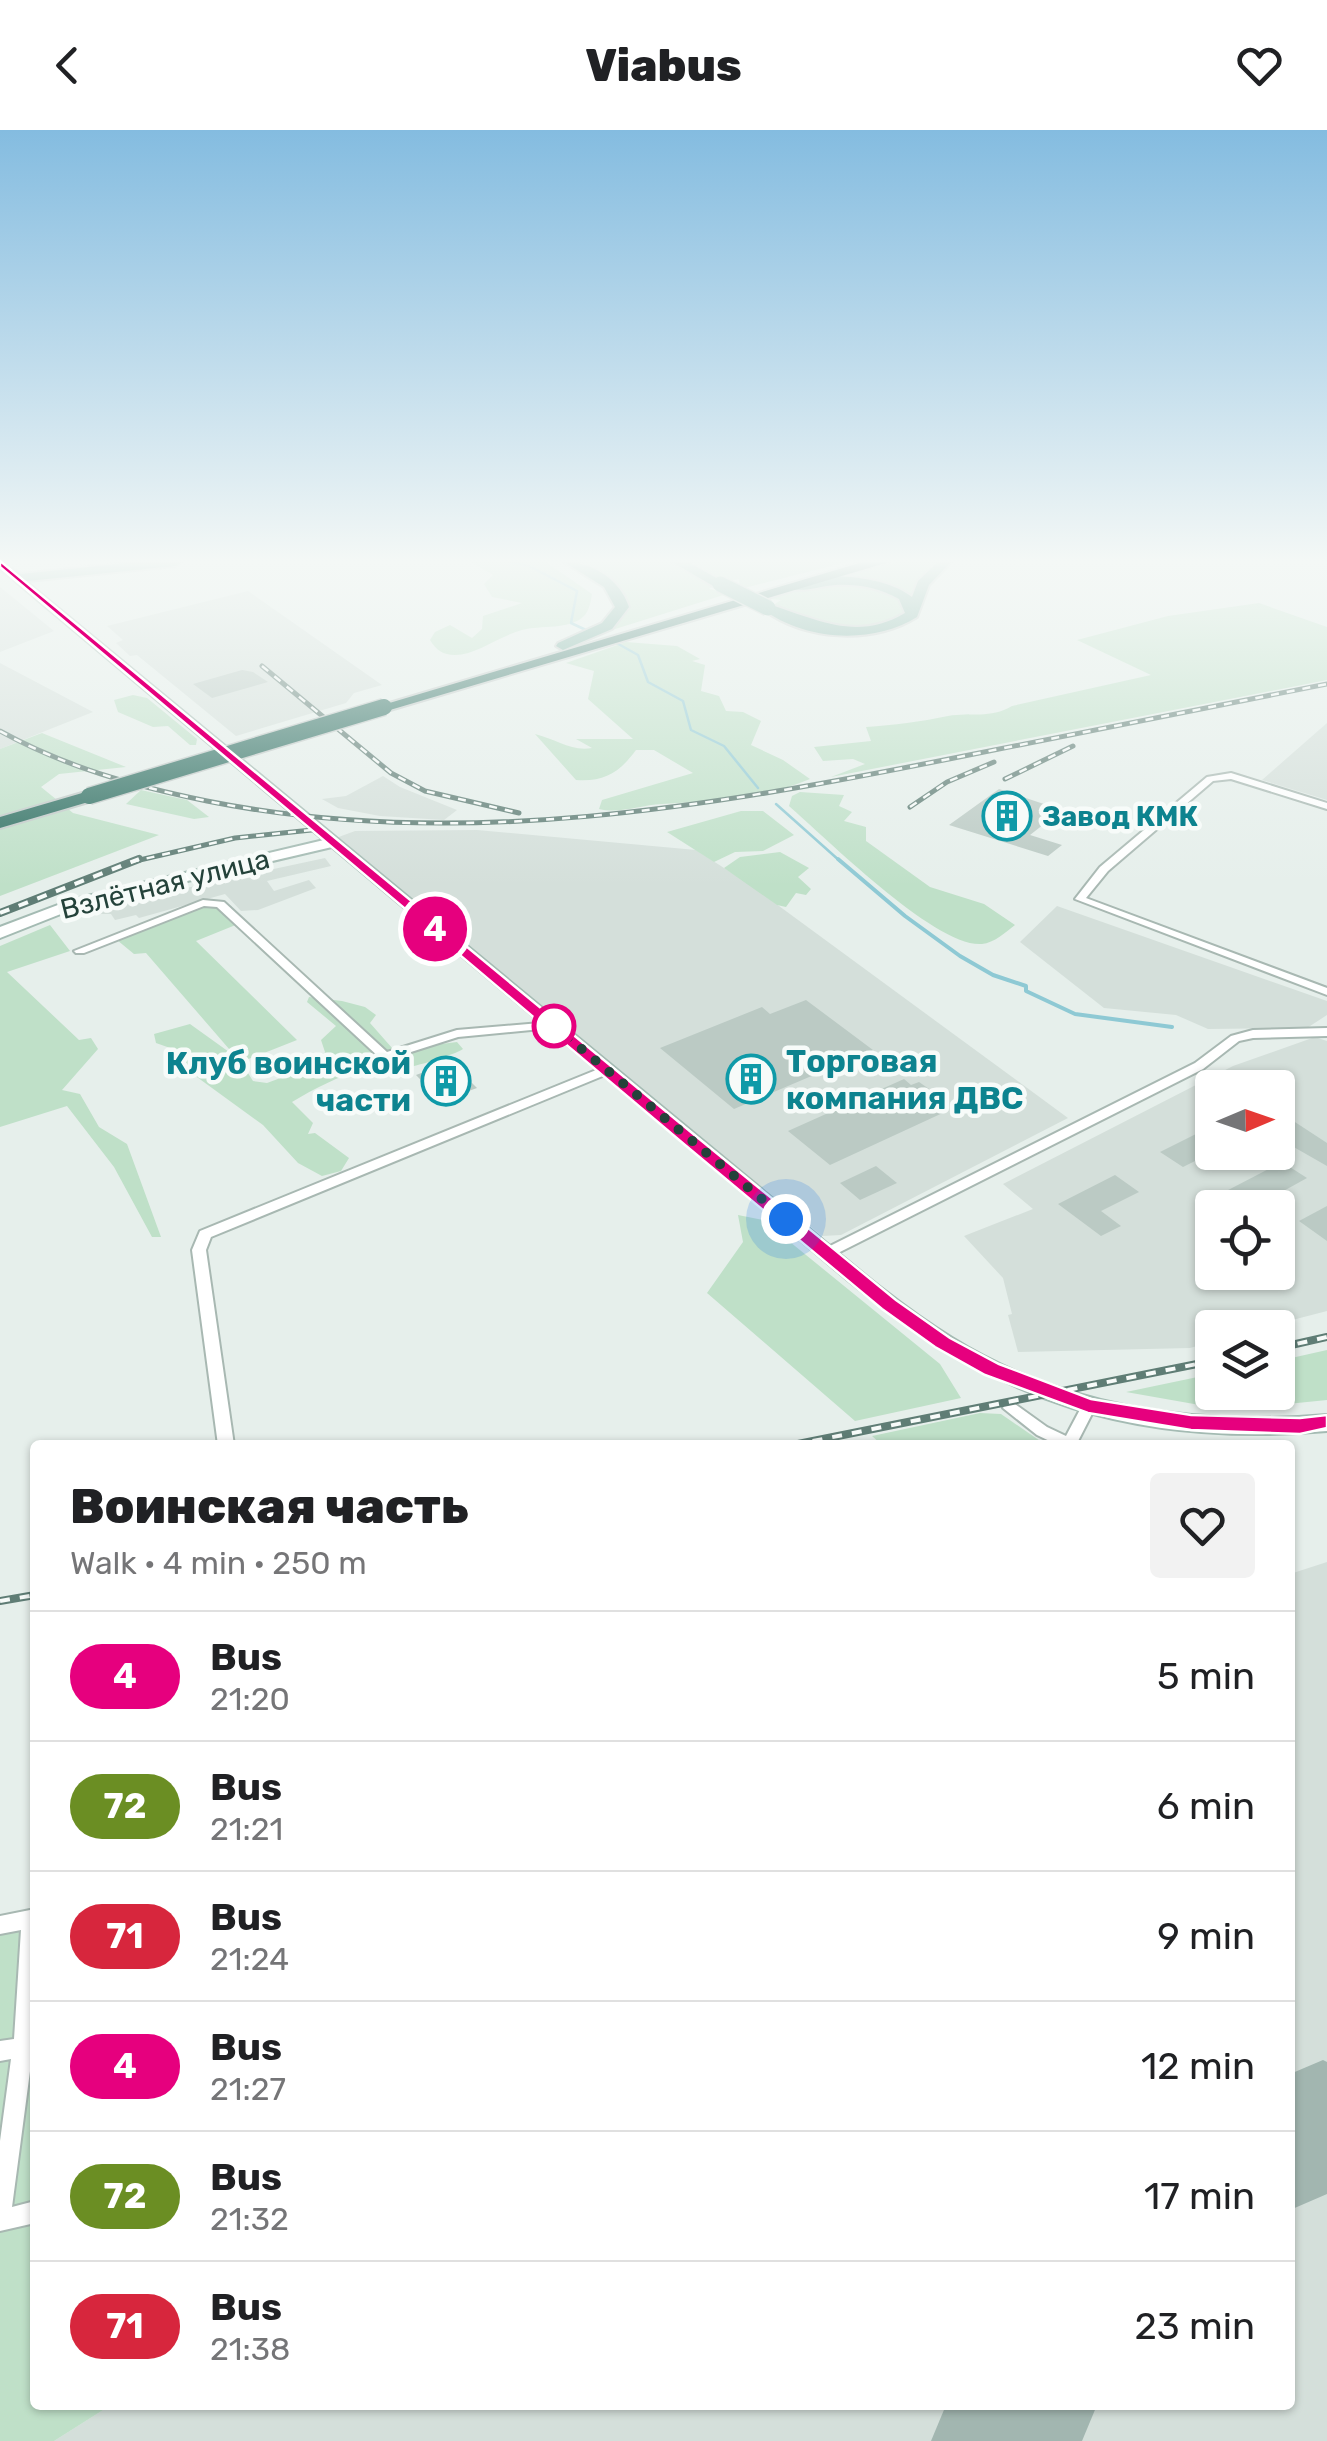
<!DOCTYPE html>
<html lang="en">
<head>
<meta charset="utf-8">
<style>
  body { margin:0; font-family:Rubik,sans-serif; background:#f2f2f2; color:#202124; height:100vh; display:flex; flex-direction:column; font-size:38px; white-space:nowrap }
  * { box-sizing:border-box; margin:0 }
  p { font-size:32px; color:#757577 }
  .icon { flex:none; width:55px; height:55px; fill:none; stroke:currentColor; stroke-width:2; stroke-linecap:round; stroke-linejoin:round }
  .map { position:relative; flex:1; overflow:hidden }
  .side { position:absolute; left:30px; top:1310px; width:1265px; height:970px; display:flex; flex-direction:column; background:#fff; border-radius:10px; box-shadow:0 2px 8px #0004 }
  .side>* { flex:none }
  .badge { padding:0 20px; border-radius:32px; font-size:35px; line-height:65px }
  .needle { width:65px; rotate:88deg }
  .fabs { position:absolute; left:1195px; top:940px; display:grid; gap:20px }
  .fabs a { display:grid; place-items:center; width:100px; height:100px; border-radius:10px; background:#fff; box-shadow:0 2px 8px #0004; font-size:50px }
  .you { position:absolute; width:50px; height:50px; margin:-25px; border:8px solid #fff; border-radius:50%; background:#1a73e8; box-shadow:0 0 0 15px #1a73e833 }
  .map>.badge { position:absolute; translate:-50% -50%; box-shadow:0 0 0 5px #fff }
  .round { display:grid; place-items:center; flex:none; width:105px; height:105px; border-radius:10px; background:#f2f2f2 }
  .overview { display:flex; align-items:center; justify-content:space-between; height:170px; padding:0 40px }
  h1 { font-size:48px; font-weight:800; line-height:75px }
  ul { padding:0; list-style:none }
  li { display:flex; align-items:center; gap:30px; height:130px; padding:0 40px; border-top:2px solid #e0e0e0 }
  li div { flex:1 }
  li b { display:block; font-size:38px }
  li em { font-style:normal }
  li .badge { min-width:110px; font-weight:700; text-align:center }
  header { display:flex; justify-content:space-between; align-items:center; height:130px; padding:0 40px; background:#fff; font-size:45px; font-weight:800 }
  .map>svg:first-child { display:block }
</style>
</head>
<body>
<header><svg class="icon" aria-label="back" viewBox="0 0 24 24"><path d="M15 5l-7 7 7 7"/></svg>Viabus<svg class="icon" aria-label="heart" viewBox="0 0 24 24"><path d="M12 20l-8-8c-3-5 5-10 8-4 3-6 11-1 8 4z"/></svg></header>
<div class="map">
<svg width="1327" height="2311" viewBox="0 0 1327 2311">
  <rect width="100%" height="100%" fill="#e6efeb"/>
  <g fill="#d4dfda" fill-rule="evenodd">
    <path d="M0,457L54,501L0,522Z"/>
    <path d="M248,461L382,555L354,563L346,573L236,606L137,525L130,526L116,513L123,510L107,496Z"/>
    <path d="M0,533L93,582L0,619Z"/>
    <path d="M1327,593V670L1262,650Z"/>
    <path d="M383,646L400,657L457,680L444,690L380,686L338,678L322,669L346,666Z"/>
    <path d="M477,700L696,720L749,754L1068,988L841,1105L822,1106L336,708L355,701Z"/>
    <path d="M325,728L331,736L267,751L274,761L309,750L316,758L258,780L241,781L225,764L139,788L136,785L115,790L111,784H90L98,777L135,769L138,773L148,772L163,763Z"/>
    <path d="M1057,776L1327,871V885L1307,898L1208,899L1176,885L1104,878L1020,812Z"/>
    <path d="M1315,907L1327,911V1181L1265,1197L1212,1198V1212L1190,1218L1018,1222L1008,1185L1012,1184L1003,1148L964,1106L1033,1079L1003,1054L1233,936ZM1212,958H1278V1022H1212ZM1212,1078H1278V1142H1212Z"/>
    <path d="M1327,1432V2311H54L111,2275H1290V1444Z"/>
  </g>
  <g fill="#bfe0c8">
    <path d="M471,432H546L592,464C591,471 589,481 584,486C570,500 540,495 522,500C499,506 476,525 455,525C443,525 436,520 430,510L435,502L450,495L472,508L482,499L483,486L522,473L492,467L484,454L493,445Z"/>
    <path d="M575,432H673L715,455L709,459L730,463L612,500L625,468C614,450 593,442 575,432Z"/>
    <path d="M685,432H847L740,459L739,449L725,452Z"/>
    <path d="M897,432H939L924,444L914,469L881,452L815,450Z"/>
    <path d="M854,452L899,465L906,479C872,519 812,489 772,476L781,470L759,468L816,455Z"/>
    <path d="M1259,473L1327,497V550L831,647L865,634L853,629L823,631L814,617L871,611L866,597C894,595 920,592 948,586C971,582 990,589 1012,576L1151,545L1077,510L1168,486Z"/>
    <path d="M626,512L677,516L700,529L692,531L705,535L701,561L719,566L726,581L743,582L761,591L751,615L783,630L810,649C764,669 710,671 662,674C640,675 621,684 599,679L602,670L693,643L654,620H636C619,643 604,652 576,650L535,604C556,609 572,622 592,618L576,609H633L588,569L594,541L566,533Z"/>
    <path d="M133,565L147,568L197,609L196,615H190L168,596L153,597L118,582L114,570Z"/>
    <path d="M42,603L126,637L59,644L41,657L73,683L159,705L0,766V619Z"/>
    <path d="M141,660L187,670L209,687L194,689L126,674Z"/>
    <path d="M800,662L844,665L839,676L852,682L844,691L866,697V711L930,757L984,774L1015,795C1006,802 994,813 982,814C936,818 826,708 789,676L792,666Z"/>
    <path d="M741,681H763L794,705L763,721L735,722L714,732L667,702Z"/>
    <path d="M780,722L809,738L798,747L811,759L806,765L796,763L786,777L777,775L724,738L740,727Z"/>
    <path d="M204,776L221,778L238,794L196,811L297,910L241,932L253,951L267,953L321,933L325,922L321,910L336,896L307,872L309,867L342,871L365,877L376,885L370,893L400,927L433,915L457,912L463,919C454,925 415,937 403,938C390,939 377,934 364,938C338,947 315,958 292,972L313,993L308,1004L315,1003L349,1028L341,1041L322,1046L298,1033L263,995L179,934L173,919L156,913L154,904L190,894L236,927L146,823L134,824L117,810Z"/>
    <path d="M50,795L70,821L7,842L79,910L91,908L98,919L62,960L80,964L99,997L127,1014L161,1107H152L114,1037L67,976L0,997V816Z"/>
    <path d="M738,1085L763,1090L940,1234L961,1268L855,1291L707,1163L743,1112Z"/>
    <path d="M1327,1220V1270L1228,1280L1126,1262L1212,1244V1262H1278V1231Z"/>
    <path d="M980,1283L1001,1284L1046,1315H882L872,1306Z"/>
    <path d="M35,1777V2275H111L54,2311H0V1786Z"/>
  </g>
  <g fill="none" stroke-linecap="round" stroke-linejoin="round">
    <g stroke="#8ec9d4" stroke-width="2.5">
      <path d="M511,432L529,436L577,461L571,493L586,500"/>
      <path d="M613,511L638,525L648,552L683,571L691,600L724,616L758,658"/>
      <path d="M776,674L841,732"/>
    </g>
    <path stroke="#8ec9d4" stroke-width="4" d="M838,729L905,786L960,826L993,845L1026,856V861L1075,884L1172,897"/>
    <g fill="#a2b6b0" fill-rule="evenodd">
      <path d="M1323,1930L1327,1932V2064L1290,2080V1944Z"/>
      <path d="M946,2275H1097L1082,2311H931Z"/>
    </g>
  </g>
  <g fill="#bbcac4">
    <path d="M242,540L253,542L268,552L212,568L193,554Z"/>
    <path d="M999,659L1062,680L1030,705L1062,715L1048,726L949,695Z"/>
    <path d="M806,870L873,920L734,979L660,918L762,877L770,884Z"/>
    <path d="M451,932L477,958L441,971L416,945Z"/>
    <path d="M904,949L911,955L919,952L945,970L937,974L947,981L830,1035L788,1001Z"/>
    <path d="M1278,981L1327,1013V1036L1278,1008Z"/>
    <path d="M1212,996V1027L1203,1032L1199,1029L1183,1037L1160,1022Z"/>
    <path d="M1282,1032L1307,1048L1253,1078H1217L1207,1071Z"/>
    <path d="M876,1036L897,1053L860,1070L840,1053Z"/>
    <path d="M1115,1045L1139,1062L1101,1081L1121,1096L1101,1106L1058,1074Z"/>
    <path d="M1327,1076V1111L1299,1091Z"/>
  </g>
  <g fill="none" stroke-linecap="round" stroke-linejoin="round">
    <g stroke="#a8b8b2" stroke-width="4">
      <g id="street">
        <path d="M1231,643L1327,673V679L1231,649L1213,651L1108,741L1086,768L1327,858V865L1075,769L1100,737L1207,647Z"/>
        <path d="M203,770L224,772L387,922L457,900L552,892L558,895L552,898L458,907L389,929H381L217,777L204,776L84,823H76L74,821Z"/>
        <path d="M1327,898V906L1253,908L1239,911L1203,939L832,1126L827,1127L820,1123L822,1120L1195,933L1231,906L1253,900Z"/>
        <path d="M606,936L612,940L610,943L211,1107L206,1120L234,1315H218L192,1120L200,1101Z"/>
        <path d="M1089,1271L1094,1272L1096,1276L1076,1315H1058L1037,1305L1003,1278L1005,1274H1015L1047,1297L1066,1306L1084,1272Z"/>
        <path d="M35,1779V1926H32L12,2077L35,2071V2093L0,2101V2011L11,1929L0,1931V1911L14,1909L21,1800L0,1804V1786Z"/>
      </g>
    </g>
    <g stroke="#a4bbb3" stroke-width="4">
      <path id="secondary" d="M18,445L771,1067C830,1115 887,1168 952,1208C1065,1278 1196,1296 1327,1285V1301C1135,1317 998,1273 849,1151L332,717L81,776L0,808V797L71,770L324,710L14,450V446Z"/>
    </g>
    <g stroke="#c2cac8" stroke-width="4">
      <g id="primary">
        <path d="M0,432L21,444L136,432H181L175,436L18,452L0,440Z"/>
        <path d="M564,432C592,432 620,449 629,477L612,499L563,520L556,516L558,513L602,493L615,477L604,457Z"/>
        <path d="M672,432H688L727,454L715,457Z"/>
        <path d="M938,432H951L929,455L917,487C872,515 804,511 761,478L768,474C816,489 857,512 905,483L899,469C879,458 859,454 835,455C820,456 800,464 787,457C817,439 885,445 912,467L918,451Z"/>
      </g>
    </g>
    <g stroke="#c2cac8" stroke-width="4">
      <g id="highway">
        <path d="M863,432H889L390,580L376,577Z"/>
        <path d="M89,661L98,666L95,670L0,698V687Z"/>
      </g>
    </g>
    <use href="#street" fill="#fff" fill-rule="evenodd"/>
    <use href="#secondary" fill="#fff" fill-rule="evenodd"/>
    <use href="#primary" fill="#6aa596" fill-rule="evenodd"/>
    <use href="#highway" fill="#2f6f62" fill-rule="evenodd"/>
    <g stroke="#5f7d75" stroke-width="5">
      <g id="rail-far1">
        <path d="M262,536L391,643L425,661L519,683"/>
        <path d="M0,601C65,637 134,656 207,671C461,722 714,676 964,626C1085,602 1206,578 1327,554"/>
        <path d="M1005,649L1073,616"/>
        <path d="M910,677L947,652L994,632"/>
        <path d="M131,732L235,708L321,699"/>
      </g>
    </g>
    <g stroke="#5f7d75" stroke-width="8">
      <g id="rail">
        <path d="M0,783L139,729"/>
        <path d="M1278,1218L1327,1207"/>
        <path d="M793,1315L1212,1231"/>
        <path d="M0,1471L35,1465"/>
      </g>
    </g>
    <use href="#rail-far1" stroke="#f7fbf9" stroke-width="2.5" stroke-dasharray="8" stroke-linecap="butt"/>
    <use href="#rail" stroke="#f7fbf9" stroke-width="4" stroke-dasharray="10" stroke-linecap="butt"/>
    <g stroke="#c2cac8" stroke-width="18" stroke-linecap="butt">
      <path id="primary-bridge" d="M720,454L768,478"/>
    </g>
    <g stroke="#c2cac8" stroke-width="19" stroke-linecap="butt">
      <path id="highway-bridge" d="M89,666L384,577"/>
    </g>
    <use href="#primary-bridge" stroke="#6aa596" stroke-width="15"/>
    <use href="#highway-bridge" stroke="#2f6f62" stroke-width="16"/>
  </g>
  <linearGradient id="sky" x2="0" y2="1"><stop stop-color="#84bce0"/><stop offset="0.57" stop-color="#f4f8f6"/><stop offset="1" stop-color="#f4f8f6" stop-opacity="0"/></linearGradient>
  <rect width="1327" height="756" fill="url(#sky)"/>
  <path fill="#e6007e" stroke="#fff" stroke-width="2.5" d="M0,431L697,1007L896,1170L950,1208L999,1234L1091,1269L1191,1285L1300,1288L1327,1285V1298L1300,1304L1191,1300L1088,1283L985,1245L935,1217L882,1179L685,1015L0,437Z"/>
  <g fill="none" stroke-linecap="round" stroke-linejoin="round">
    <path stroke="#24423a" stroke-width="10" stroke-dasharray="0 18" d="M554,896L786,1089"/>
  </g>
  <defs>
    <g id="building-ring" transform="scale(2.5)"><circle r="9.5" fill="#f7fbf9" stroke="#0f9aa8" stroke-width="1.5"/><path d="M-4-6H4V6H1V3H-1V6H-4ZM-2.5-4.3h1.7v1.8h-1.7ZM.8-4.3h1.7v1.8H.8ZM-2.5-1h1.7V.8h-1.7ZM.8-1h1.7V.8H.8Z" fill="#0f9aa8"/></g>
  </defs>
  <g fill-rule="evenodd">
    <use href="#building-ring" x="1007" y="686"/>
    <use href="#building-ring" x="751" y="949"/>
    <use href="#building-ring" x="446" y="951"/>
  </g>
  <circle fill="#fff" stroke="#e6007e" stroke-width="5" cx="554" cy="896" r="20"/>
  <g text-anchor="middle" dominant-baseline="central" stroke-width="9" stroke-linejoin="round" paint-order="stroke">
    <g font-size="28" font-weight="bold" fill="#0d838f" stroke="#f7fbf9" text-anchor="start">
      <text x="1042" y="686">Завод КМК</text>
    </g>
    <g font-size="28" fill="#24423a" stroke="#f7fbf9">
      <text transform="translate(165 754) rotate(-14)">Взлётная улица</text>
    </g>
    <g font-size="32" font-weight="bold" fill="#0d838f" stroke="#f7fbf9" text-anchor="start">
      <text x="786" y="931">Торговая<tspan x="786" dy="37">компания ДВС</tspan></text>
      <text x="411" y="933" text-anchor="end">Клуб воинской<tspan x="411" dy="37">части</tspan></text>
    </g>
  </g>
</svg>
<div class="fabs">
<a><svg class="needle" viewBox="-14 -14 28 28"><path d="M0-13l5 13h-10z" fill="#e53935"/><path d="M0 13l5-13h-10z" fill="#757577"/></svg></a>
<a><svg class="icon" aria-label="locate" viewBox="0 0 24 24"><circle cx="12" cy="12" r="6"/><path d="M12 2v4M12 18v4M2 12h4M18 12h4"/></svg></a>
<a><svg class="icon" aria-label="layers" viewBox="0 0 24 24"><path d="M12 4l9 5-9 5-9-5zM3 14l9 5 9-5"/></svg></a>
</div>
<div class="you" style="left:786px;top:1089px"></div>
<b class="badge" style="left:435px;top:799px;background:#e6007e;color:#fff">4</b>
<section class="side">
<div class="overview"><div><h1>Воинская часть</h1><p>Walk · 4 min · 250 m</p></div><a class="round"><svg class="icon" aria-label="heart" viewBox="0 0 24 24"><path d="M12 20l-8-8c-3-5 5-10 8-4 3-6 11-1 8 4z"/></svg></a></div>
<ul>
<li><span class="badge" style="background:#e6007e;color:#fff">4</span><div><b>Bus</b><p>21:20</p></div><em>5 min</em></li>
<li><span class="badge" style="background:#6b8e23;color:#fff">72</span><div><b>Bus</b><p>21:21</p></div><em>6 min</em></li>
<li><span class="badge" style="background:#d7263d;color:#fff">71</span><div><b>Bus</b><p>21:24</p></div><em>9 min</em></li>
<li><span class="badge" style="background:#e6007e;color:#fff">4</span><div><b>Bus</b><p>21:27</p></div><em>12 min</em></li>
<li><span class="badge" style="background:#6b8e23;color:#fff">72</span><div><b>Bus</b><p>21:32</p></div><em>17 min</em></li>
<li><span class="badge" style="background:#d7263d;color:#fff">71</span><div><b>Bus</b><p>21:38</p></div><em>23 min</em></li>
</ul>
</section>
</div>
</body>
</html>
